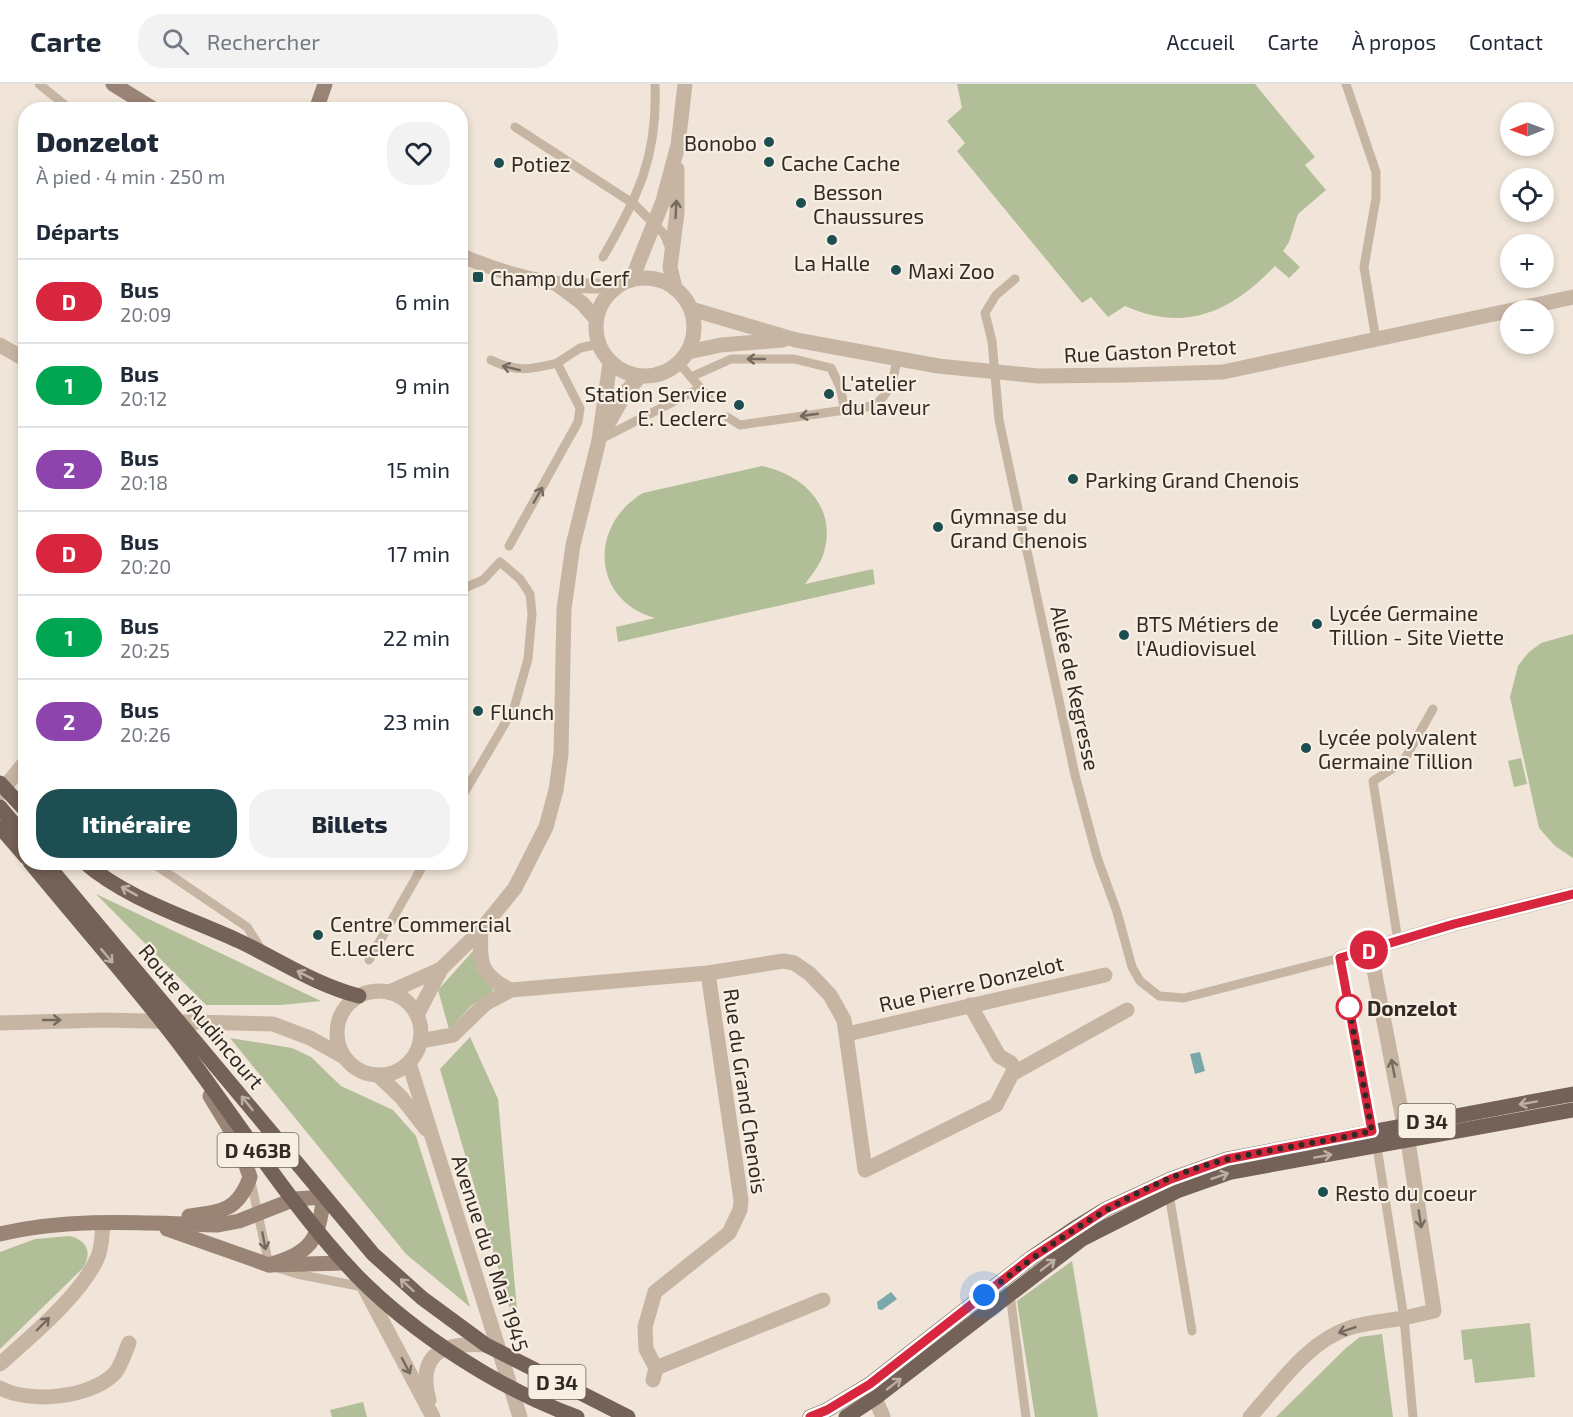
<!DOCTYPE html>
<html lang="fr">
<head>
<meta charset="utf-8">
<style>
  body { margin:0; font-family:"Exo 2",sans-serif; background:#f2f2f3; color:#1f2937; height:100vh; display:flex; flex-direction:column; font-size:22px; white-space:nowrap }
  * { box-sizing:border-box; margin:0 }
  p { font-size:20px; color:#747a83 }
  .icon { flex:none; width:33px; height:33px; fill:none; stroke:currentColor; stroke-width:2; stroke-linecap:round; stroke-linejoin:round }
  .map { position:relative; flex:1; overflow:hidden }
  .sheet { position:absolute; left:18px; top:18px; width:450px; height:768px; display:flex; flex-direction:column; background:#fff; border-radius:24px; box-shadow:0 3px 9px #0003 }
  .sheet>* { flex:none }
  .badge { padding:0 12px; border-radius:20px; font-size:21px; line-height:39px }
  .needle { width:39px; rotate:269deg }
  .controls { position:absolute; left:1500px; top:18px; display:grid; gap:12px }
  .controls a { display:grid; place-items:center; width:54px; height:54px; border-radius:50%; background:#fff; box-shadow:0 3px 9px #0003; font-size:30px }
  .you { position:absolute; width:30px; height:30px; margin:-15px; border:4px solid #fff; border-radius:50%; background:#1a73e8; box-shadow:0 0 0 9px #1a73e833 }
  .map>.badge { position:absolute; translate:-50% -50%; box-shadow:0 0 0 3px #fff }
  h2 { padding:0 18px; font-size:22px; line-height:54px }
  .round { display:grid; place-items:center; flex:none; width:63px; height:63px; border-radius:24px; background:#f2f2f3 }
  .summary { display:flex; align-items:center; justify-content:space-between; height:102px; padding:0 18px }
  h1 { font-size:28px; font-weight:800; line-height:45px }
  .button { display:flex; gap:12px; margin-top:auto; padding:12px 18px }
  .button a { flex:1; height:69px; border-radius:24px; background:#1d4e52; color:#fff; font-size:24px; font-weight:800; line-height:69px; text-align:center }
  .button a+a { background:#f2f2f3; color:#1f2937 }
  ul { padding:0; list-style:none }
  li { display:flex; align-items:center; gap:18px; height:84px; padding:0 18px; border-top:2px solid #e0e1e3 }
  li div { flex:1 }
  li b { display:block; font-size:22px }
  li em { font-style:normal }
  li .badge { min-width:66px; font-weight:700; text-align:center }
  header { display:flex; align-items:center; gap:36px; box-sizing:border-box; height:84px; padding:0 30px; background:#fff; border-bottom:2px solid #e0e1e3 }
  header strong { font-size:28px }
  nav { display:flex; gap:33px; margin-inline-start:auto; font-size:21px }
  .search { width:420px; height:54px; background:#f2f2f3; display:flex; align-items:center; gap:15px; box-sizing:border-box; padding:0 21px; border-radius:24px; color:#747a83; font-size:22px }
  .map>svg:first-child { display:block }
</style>
</head>
<body>
<header>
<strong>Carte</strong>
<div class="search"><svg class="icon" aria-label="search" viewBox="0 0 24 24"><circle cx="10" cy="10" r="6"/><path d="M15 15l6 6"/></svg>Rechercher</div>
<nav><a>Accueil</a><a>Carte</a><a>À propos</a><a>Contact</a></nav>
</header>
<div class="map">
<svg width="1573" height="1333" viewBox="0 0 1573 1333">
  <rect width="100%" height="100%" fill="#f0e5d8"/>
  <g fill="#b1be98">
    <path d="M957,0H1255L1315,73L1305,81L1326,106L1298,130L1289,158L1283,167L1300,183L1289,194L1275,182C1231,228 1186,249 1125,222L1108,233L1091,213L1082,219L957,67L965,59L947,37L962,24Z"/>
    <path d="M762,382C801,390 835,420 825,464C822,479 813,489 805,500L873,485L875,500L618,558L616,543L655,534C591,516 589,441 643,409Z"/>
    <path d="M1573,550V774L1555,762L1539,744L1510,613L1518,582L1528,569L1541,559Z"/>
    <path d="M1521,674L1527,700L1514,703L1508,677Z"/>
    <path d="M96,810L321,917L281,921H206Z"/>
    <path d="M473,867L477,887L494,906L471,922L449,945L438,906Z"/>
    <path d="M470,953L498,1015L520,1259L440,985Z"/>
    <path d="M230,954L292,964L311,973L341,1002L393,1026L416,1052L470,1223L406,1170Z"/>
    <path d="M70,1152C88,1157 92,1169 83,1184L0,1265V1168L35,1155Z"/>
    <path d="M1072,1177L1098,1333H1035L1017,1217Z"/>
    <path d="M1530,1239L1535,1293L1475,1299L1472,1275L1464,1276L1461,1246Z"/>
    <path d="M1382,1250L1393,1333H1276L1346,1264L1360,1253Z"/>
    <path d="M363,1318L367,1333H332L330,1326Z"/>
  </g>
  <g fill="#78a8ab">
    <path d="M1200,968L1205,987L1195,990L1190,970Z"/>
    <path d="M891,1208L897,1215L882,1226L878,1225L877,1218Z"/>
  </g>
  <g fill="none" stroke-linecap="round" stroke-linejoin="round">
    <g stroke="#c7b5a4" stroke-width="9">
      <path d="M39,0L71,26"/>
      <path d="M1346,0L1376,88V114L1364,183L1376,256"/>
      <path d="M515,43L634,120L664,150L671,167"/>
      <path d="M603,173C638,113 658,72 655,0"/>
      <path d="M1015,195L996,211L985,229L992,257L999,336L1075,691L1097,773L1117,828L1132,883L1140,897L1159,912L1184,914L1340,874L1372,1047L1377,1063L1404,1234L1413,1333"/>
      <path d="M491,276C515,288 531,286 557,279L580,324L578,338L509,462"/>
      <path d="M557,279L580,264L598,260"/>
      <path d="M679,279L709,314"/>
      <path d="M691,293L731,275H794L831,284L840,303L845,326"/>
      <path d="M727,333L740,341L873,322C891,309 894,295 897,274"/>
      <path d="M601,355L700,304"/>
      <path d="M460,506L483,496L500,478L520,495L530,510L532,530L528,575L514,624L460,716"/>
      <path d="M151,778L247,843L261,865"/>
      <path d="M1398,857L1373,697L1403,678L1433,625"/>
      <path d="M369,876L425,778"/>
      <path d="M250,1093L269,1181L297,1190L358,1202"/>
      <path d="M1169,1110L1192,1247"/>
      <path d="M1010,1210L1026,1333"/>
    </g>
    <g stroke="#c7b5a4" stroke-width="15">
      <path d="M460,171C510,193 565,206 619,201"/>
      <circle cx="645" cy="243" r="49"/>
      <path d="M632,195L663,117L678,61L685,0"/>
      <path d="M558,201L582,219L596,235"/>
      <path d="M675,204L670,183L677,129V85"/>
      <path d="M691,225L796,256L938,282L1038,292L1128,291L1223,288L1573,213"/>
      <path d="M0,261L26,276"/>
      <path d="M688,268L721,261L783,256"/>
      <path d="M605,345L626,308L640,292"/>
      <path d="M481,846C479,878 480,892 511,906"/>
      <path d="M1340,874L1454,840L1573,810"/>
      <circle cx="379" cy="949" r="42"/>
      <path d="M389,908L441,885"/>
      <path d="M970,921L999,972L1011,979L1016,988"/>
      <path d="M417,931L441,885L481,846L515,804L546,743L556,706L561,670L564,525L573,461L599,356L610,279"/>
      <path d="M0,939L104,936L273,940L310,954L344,973"/>
      <path d="M847,950L1105,891"/>
      <path d="M420,957L453,951L485,920L511,906L708,889L783,877L794,879L810,890L830,911L844,936L865,1086L996,1021L1012,990L1127,926"/>
      <path d="M0,1280C30,1253 80,1212 97,1175C102,1165 102,1151 103,1139"/>
      <path d="M656,1284L823,1216"/>
      <path d="M653,1296L656,1284L646,1265L645,1243L655,1208L729,1149L740,1126L741,1116L708,889"/>
      <path d="M0,1304C30,1320 91,1314 115,1289C121,1282 125,1268 129,1259"/>
      <path d="M875,1314L883,1333"/>
      <path d="M1250,1333C1279,1301 1307,1258 1349,1244C1367,1238 1387,1237 1404,1234"/>
    </g>
    <g stroke="#c7b5a4" stroke-width="15">
      <path d="M0,709L26,677"/>
      <path d="M1370,865L1404,1041"/>
      <path d="M409,979L520,1333"/>
      <path d="M378,991L401,1013L426,1045"/>
      <path d="M362,1199L433,1333"/>
      <path d="M1404,1234L1434,1227L1408,1057"/>
      <path d="M429,1316C416,1268 445,1258 486,1261"/>
    </g>
    <g stroke="#9a8476" stroke-width="15">
      <path d="M113,0L155,26"/>
      <path d="M316,26L325,0"/>
      <path d="M189,1132C221,1128 238,1127 250,1093L238,1058L210,1012"/>
      <path d="M167,1145L269,1181L345,1179"/>
      <path d="M0,1150C71,1133 146,1139 218,1141L239,1137L295,1115L324,1113C317,1158 313,1167 269,1181"/>
    </g>
    <g stroke="#746157" stroke-width="15">
      <path d="M0,699L26,727"/>
      <path d="M0,723L26,754"/>
      <path d="M0,743L26,773"/>
      <path d="M30,778C78,837 129,894 175,954C234,1031 290,1122 357,1192C414,1250 501,1306 577,1333"/>
      <path d="M45,778L373,1170L422,1214L486,1261L628,1333"/>
      <path d="M84,778C128,816 187,833 239,857C279,876 316,901 359,912"/>
      <path d="M810,1333L827,1326L870,1300L1031,1174L1075,1144L1106,1125L1171,1095L1227,1075L1573,1010"/>
      <path d="M846,1333L875,1314L1082,1155L1177,1107L1231,1088L1573,1026"/>
    </g>
  </g>
  <defs><path id="oneway-shaft" d="M-6 0H5M1.5-3L5.5 0L1.5 3" fill="none" stroke-width="1.6" stroke-linecap="round" stroke-linejoin="round" transform="scale(1.5)"/></defs>
  <g stroke="#76695f">
    <use href="#oneway-shaft" transform="translate(676 125) rotate(-87)"/>
    <use href="#oneway-shaft" transform="translate(756 275) rotate(-180)"/>
    <use href="#oneway-shaft" transform="translate(511 284) rotate(-166)"/>
    <use href="#oneway-shaft" transform="translate(809 331) rotate(172)"/>
    <use href="#oneway-shaft" transform="translate(538 411) rotate(-60)"/>
    <use href="#oneway-shaft" transform="translate(52 936)"/>
    <use href="#oneway-shaft" transform="translate(1393 984) rotate(-101)"/>
    <use href="#oneway-shaft" transform="translate(1420 1135) rotate(81)"/>
    <use href="#oneway-shaft" transform="translate(264 1157) rotate(79)"/>
    <use href="#oneway-shaft" transform="translate(43 1240) rotate(-46)"/>
    <use href="#oneway-shaft" transform="translate(1347 1246) rotate(161)"/>
    <use href="#oneway-shaft" transform="translate(406 1282) rotate(62)"/>
  </g>
  <g stroke="#bdafa4">
    <use href="#oneway-shaft" transform="translate(129 807) rotate(-151)"/>
    <use href="#oneway-shaft" transform="translate(107 872) rotate(50)"/>
    <use href="#oneway-shaft" transform="translate(305 891) rotate(-153)"/>
    <use href="#oneway-shaft" transform="translate(247 1019) rotate(-129)"/>
    <use href="#oneway-shaft" transform="translate(1528 1019) rotate(170)"/>
    <use href="#oneway-shaft" transform="translate(1323 1072) rotate(-10)"/>
    <use href="#oneway-shaft" transform="translate(1220 1092) rotate(-19)"/>
    <use href="#oneway-shaft" transform="translate(1048 1181) rotate(-38)"/>
    <use href="#oneway-shaft" transform="translate(407 1201) rotate(-138)"/>
    <use href="#oneway-shaft" transform="translate(894 1300) rotate(-38)"/>
  </g>
  <g fill="none" stroke-linecap="round" stroke-linejoin="round">
    <g stroke="#fff" stroke-width="14">
      <path id="line" d="M810,1333L827,1326L870,1300L1031,1174L1106,1125L1171,1095L1227,1075L1372,1047L1340,874L1454,840L1573,810"/>
    </g>
    <use href="#line" stroke="#d7263d" stroke-width="9"/>
    <path stroke="#332a26" stroke-width="6" stroke-dasharray="0 10.8" d="M984,1211C1054,1156 1141,1095 1229,1075C1276,1064 1324,1058 1372,1047L1348,918L1349,923"/>
  </g>
  <g fill="#1d4e52" stroke="#f8efe3" stroke-width="2">
    <circle cx="769" cy="58" r="6"/>
    <circle cx="769" cy="78" r="6"/>
    <circle cx="499" cy="79" r="6"/>
    <circle cx="801" cy="119" r="6"/>
    <circle cx="832" cy="156" r="6"/>
    <circle cx="896" cy="186" r="6"/>
    <rect x="472" y="187" width="12" height="12" rx="3"/>
    <circle cx="829" cy="310" r="6"/>
    <circle cx="739" cy="321" r="6"/>
    <circle cx="1073" cy="395" r="6"/>
    <circle cx="938" cy="443" r="6"/>
    <circle cx="1317" cy="540" r="6"/>
    <circle cx="1124" cy="551" r="6"/>
    <circle cx="478" cy="627" r="6"/>
    <circle cx="1306" cy="664" r="6"/>
    <circle cx="318" cy="851" r="6"/>
    <circle cx="1323" cy="1108" r="6"/>
  </g>
  <circle fill="#fff" stroke="#d7263d" stroke-width="3" cx="1349" cy="923" r="12"/>
  <g text-anchor="middle" dominant-baseline="central" stroke-width="4.5" stroke-linejoin="round" paint-order="stroke">
    <g fill="#f8efe3" stroke="#6e655f" stroke-width="1.5">
      <rect x="1398.5" y="1020" width="57" height="34" rx="4.5"/>
      <rect x="217.5" y="1049" width="81" height="34" rx="4.5"/>
      <rect x="528.5" y="1281" width="57" height="34" rx="4.5"/>
    </g>
    <g font-size="20" font-weight="bold" fill="#332a26">
      <text x="1427" y="1037">D 34</text>
      <text x="258" y="1066">D 463B</text>
      <text x="557" y="1298">D 34</text>
    </g>
    <g font-size="21" fill="#332a26" stroke="#f8efe3" text-anchor="start">
      <text x="757" y="58" text-anchor="end">Bonobo</text>
      <text x="781" y="78">Cache Cache</text>
      <text x="511" y="79">Potiez</text>
      <text x="813" y="107">Besson<tspan x="813" dy="24">Chaussures</tspan></text>
      <text x="832" y="178" text-anchor="middle">La Halle</text>
      <text x="908" y="186">Maxi Zoo</text>
      <text x="490" y="193">Champ du Cerf</text>
      <text x="841" y="298">L'atelier<tspan x="841" dy="24">du laveur</tspan></text>
      <text x="727" y="309" text-anchor="end">Station Service<tspan x="727" dy="24">E. Leclerc</tspan></text>
      <text x="1085" y="395">Parking Grand Chenois</text>
      <text x="950" y="431">Gymnase du<tspan x="950" dy="24">Grand Chenois</tspan></text>
      <text x="1329" y="528">Lycée Germaine<tspan x="1329" dy="24">Tillion - Site Viette</tspan></text>
      <text x="1136" y="539">BTS Métiers de<tspan x="1136" dy="24">l'Audiovisuel</tspan></text>
      <text x="490" y="627">Flunch</text>
      <text x="1318" y="652">Lycée polyvalent<tspan x="1318" dy="24">Germaine Tillion</tspan></text>
      <text x="330" y="839">Centre Commercial<tspan x="330" dy="24">E.Leclerc</tspan></text>
      <text x="1335" y="1108">Resto du coeur</text>
    </g>
    <g font-size="21" fill="#332a26" stroke="#f8efe3">
      <text transform="translate(1150 266) rotate(-3)">Rue Gaston Pretot</text>
      <text transform="translate(1076 604) rotate(78)">Allée de Kegresse</text>
      <text transform="translate(971 899) rotate(-13)">Rue Pierre Donzelot</text>
      <text transform="translate(202 932) rotate(50)">Route d'Audincourt</text>
      <text transform="translate(746 1007) rotate(82)">Rue du Grand Chenois</text>
      <text transform="translate(491 1169) rotate(72)">Avenue du 8 Mai 1945</text>
    </g>
    <g font-size="21" font-weight="bold" fill="#332a26" stroke="#f8efe3" text-anchor="start">
      <text x="1367" y="923">Donzelot</text>
    </g>
  </g>
</svg>
<div class="controls">
<a><svg class="needle" viewBox="-14 -14 28 28"><path d="M0-13l5 13h-10z" fill="#e53935"/><path d="M0 13l5-13h-10z" fill="#747a83"/></svg></a>
<a><svg class="icon" aria-label="locate" viewBox="0 0 24 24"><circle cx="12" cy="12" r="6"/><path d="M12 2v4M12 18v4M2 12h4M18 12h4"/></svg></a>
<a>+</a>
<a>−</a>
</div>
<div class="you" style="left:984px;top:1211px"></div>
<b class="badge" style="left:1369px;top:866px;background:#d7263d;color:#fff">D</b>
<section class="sheet">
<div class="summary"><div><h1>Donzelot</h1><p>À pied · 4 min · 250 m</p></div><a class="round"><svg class="icon" aria-label="heart" viewBox="0 0 24 24"><path d="M12 20l-8-8c-3-5 5-10 8-4 3-6 11-1 8 4z"/></svg></a></div>
<h2>Départs</h2>
<ul>
<li><span class="badge" style="background:#d7263d;color:#fff">D</span><div><b>Bus</b><p>20:09</p></div><em>6 min</em></li>
<li><span class="badge" style="background:#00a651;color:#fff">1</span><div><b>Bus</b><p>20:12</p></div><em>9 min</em></li>
<li><span class="badge" style="background:#8e44ad;color:#fff">2</span><div><b>Bus</b><p>20:18</p></div><em>15 min</em></li>
<li><span class="badge" style="background:#d7263d;color:#fff">D</span><div><b>Bus</b><p>20:20</p></div><em>17 min</em></li>
<li><span class="badge" style="background:#00a651;color:#fff">1</span><div><b>Bus</b><p>20:25</p></div><em>22 min</em></li>
<li><span class="badge" style="background:#8e44ad;color:#fff">2</span><div><b>Bus</b><p>20:26</p></div><em>23 min</em></li>
</ul>
<div class="button"><a>Itinéraire</a><a>Billets</a></div>
</section>
</div>
</body>
</html>
